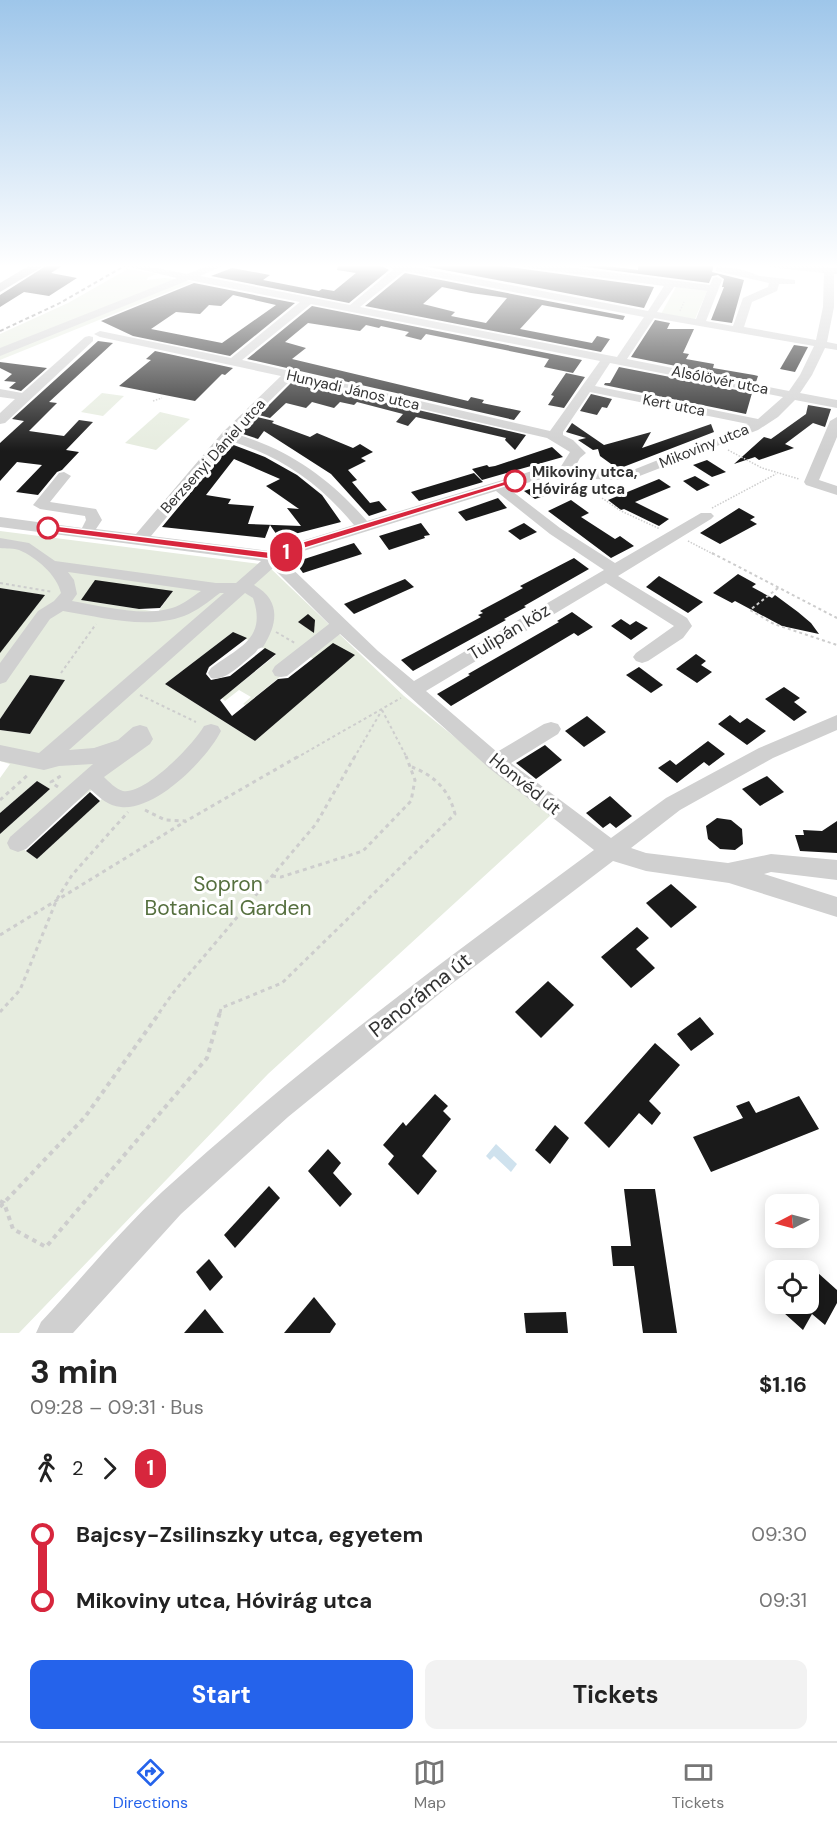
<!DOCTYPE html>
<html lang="en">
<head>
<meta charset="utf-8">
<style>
  body { margin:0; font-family:"DM Sans",sans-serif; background:#f2f2f2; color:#222; height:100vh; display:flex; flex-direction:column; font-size:22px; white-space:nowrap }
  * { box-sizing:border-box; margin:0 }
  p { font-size:20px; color:#767676 }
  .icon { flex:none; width:33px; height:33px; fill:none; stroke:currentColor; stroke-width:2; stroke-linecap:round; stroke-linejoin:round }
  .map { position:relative; height:1333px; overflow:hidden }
  .details { display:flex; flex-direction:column; background:#fff; flex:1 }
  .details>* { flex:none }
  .badge { padding:0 12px; border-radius:20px; font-size:21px; line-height:39px }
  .needle { width:39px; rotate:264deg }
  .fabs { position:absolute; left:765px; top:1194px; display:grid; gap:12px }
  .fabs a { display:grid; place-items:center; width:54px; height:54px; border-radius:12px; background:#fff; box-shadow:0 3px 15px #0003; font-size:30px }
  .map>.badge { position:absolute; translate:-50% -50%; box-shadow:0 0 0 3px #fff }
  .legs { display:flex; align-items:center; gap:9px; height:66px; padding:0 30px; font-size:20px }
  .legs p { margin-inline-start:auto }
  .summary { display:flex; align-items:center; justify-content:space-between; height:102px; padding:0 30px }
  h1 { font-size:33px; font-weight:700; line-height:45px }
  .action { display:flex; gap:12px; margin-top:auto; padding:12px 30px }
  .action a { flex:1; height:69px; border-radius:12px; background:#2563eb; color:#fff; font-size:24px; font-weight:700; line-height:69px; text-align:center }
  .action a+a { background:#f2f2f2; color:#222 }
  ul { padding:0 30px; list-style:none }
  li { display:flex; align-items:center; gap:21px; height:66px; font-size:22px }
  li i { display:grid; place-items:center; width:9px; height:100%; margin:0 8px; background:currentColor }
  li i::after { content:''; width:15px; height:15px; margin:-8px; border:4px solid; border-radius:50%; background:#fff }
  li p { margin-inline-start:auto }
  li:first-child i { background:linear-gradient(#0000 50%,currentColor 0) }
  li:last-child i { background:linear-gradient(currentColor 50%,#0000 0) }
  .tab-bar { display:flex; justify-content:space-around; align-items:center; height:84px; border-top:2px solid #e0e0e0; background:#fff; font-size:16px; color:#767676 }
  .tab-bar a { display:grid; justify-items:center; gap:3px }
  .tab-bar .selected { color:#2563eb }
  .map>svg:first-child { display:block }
</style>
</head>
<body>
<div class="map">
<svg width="837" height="1333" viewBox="0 0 837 1333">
  <rect width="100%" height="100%" fill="#fff"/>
  <g fill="#e6ecdf" fill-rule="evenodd">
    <path d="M124,268L157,274L148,277L147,280L165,278L193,282L0,360V334L68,303L126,270Z"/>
    <path d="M676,287L707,291L695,319L661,314Z"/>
    <path d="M102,393L124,396L103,416L81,412Z"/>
    <path d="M160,412L190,419L156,450L125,443Z"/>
    <path d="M0,531L267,565L404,696L551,815L268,1074L19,1333H0V834L50,789L37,781L0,813V778L10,764L0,761V730L30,734L65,680L30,675L0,719V652L44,595L0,588ZM172,592L158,612L81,600ZM233,632L276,655L222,698L225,701L239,690L251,697L243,704L245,705L307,655L335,671L255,741L165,684ZM93,789L104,797L37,859L19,846Z"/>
  </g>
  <path fill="#cfe2ee" d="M496,1144L517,1164L511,1172L494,1156L490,1160L486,1156Z"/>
  <g fill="#1a1a1a" fill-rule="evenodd">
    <path d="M49,264H65L51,273L77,278L49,296L24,292L0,307V295Z"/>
    <path d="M338,264H378L389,270L349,303L211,276L232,268L270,275L263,280L319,291L322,289L334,291L356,273L337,270Z"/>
    <path d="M413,264H489L654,287L644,308Z"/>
    <path d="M563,264H592L638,270V264H714L712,272L744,280L732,323L711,320L724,287H722L724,279L718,275L712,276L709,283Z"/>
    <path d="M405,273L625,316L623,320L542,305L520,329L592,343L597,336L610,339L601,352L365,306ZM442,287L471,293L507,298L486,323L451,316L455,312L423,304Z"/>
    <path d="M194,283L295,303L230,356L133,336L101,321ZM233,295L276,305L222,343L151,329L176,312L200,314L209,305L221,306Z"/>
    <path d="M312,306L582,360L573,373L544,367L549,359L426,334L421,340L405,336L409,332L381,326L379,328L366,325L360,331L308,323L285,342L306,348L292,359L468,401L471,397L484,400L482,403L521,411L514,420L247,359Z"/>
    <path d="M655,320L670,323L667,329H694L683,353L689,354L686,359L714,364L713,368L754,375L758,376L756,382L631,357Z"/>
    <path d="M98,341L113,343L49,402L57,403L29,431L64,436L79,420L93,422L66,450L79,452L62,470L57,472L38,495L16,492L42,465L17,462L0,481V443L24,421L12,419Z"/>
    <path d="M794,345L808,347L795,372L780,369Z"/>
    <path d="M155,351L233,368L225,375L222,374L195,401L119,386L151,360L146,359Z"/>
    <path d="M0,362L47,368L21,391L9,388L16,382L4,381L12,374L0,368Z"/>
    <path d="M619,367L752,393L746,414L604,385L605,383H610Z"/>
    <path d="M566,373L585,377L564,408L548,405L554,396L551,395Z"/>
    <path d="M293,381L526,435L515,450L505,440L506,438L416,417L408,426L396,422L403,414L357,402L354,405L340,402L334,408L312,402L306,408L286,403L270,418L259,415Z"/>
    <path d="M591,394L612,399L607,408L602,407L597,415L580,411Z"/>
    <path d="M808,405L831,409L825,427L813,423L785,444L794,448L759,460L755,457L734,464L764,437L771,439L806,414Z"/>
    <path d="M257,417L274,421L272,423L310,437L317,433L353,448L360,444L373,452L361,458L366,461L348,470L357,480L352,482L370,503L379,501L387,510L369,516L331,474L264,431L258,439L240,433Z"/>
    <path d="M572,423L604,445L651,432L642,448L711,424L714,432L618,469L600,456L598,449L593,450L578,440L586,438L566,432Z"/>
    <path d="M231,444L265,457L297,475L322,495L341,522L279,538L270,525L265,538L162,527ZM234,459L280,479L266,486L299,509L287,508L301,526L248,524L254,506L228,504L231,499L206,495Z"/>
    <path d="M552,447L563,457L482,480L472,469L487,465L489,467L495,466Z"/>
    <path d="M707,460L726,472L712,477L693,465Z"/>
    <path d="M474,473L483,482L419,501L411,492Z"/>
    <path d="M695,476L710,485L697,491L683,481Z"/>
    <path d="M659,479L671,487L635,502L669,519L659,526L624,509L621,510L608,500Z"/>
    <path d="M541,485L553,493L535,499L524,491Z"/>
    <path d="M498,498L507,508L466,521L458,512Z"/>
    <path d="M571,500L589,513L581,517L615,539L620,536L634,546L611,558L548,511Z"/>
    <path d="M739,508L755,517L750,520L757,524L720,544L700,533Z"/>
    <path d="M421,523L430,535L424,536L425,538L389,550L379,536Z"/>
    <path d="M524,523L537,532L520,540L508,531Z"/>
    <path d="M354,543L362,554L303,573L295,562Z"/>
    <path d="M574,558L589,569L524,606L526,607L504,619L506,620L413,671L401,660L481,617L478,615L483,613L480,611L523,588L520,586Z"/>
    <path d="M738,574L756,584L752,587L772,598L775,595L798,612L811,623L819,634L782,626L735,601L732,603L713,593Z"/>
    <path d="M659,576L703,602L688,613L646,587Z"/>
    <path d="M405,579L414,587L354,614L344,604Z"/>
    <path d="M95,580L173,591L160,608L139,609L81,600Z"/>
    <path d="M0,588L45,595L0,653Z"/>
    <path d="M572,612L593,627L578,636L574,633L451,706L437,694L470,675L468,674L559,622L557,621Z"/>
    <path d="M308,614L315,620L314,633L298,622Z"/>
    <path d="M621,619L630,625L636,621L648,628L631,640L611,626Z"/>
    <path d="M233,632L247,638L209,667L206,674L211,680L230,676L265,648L276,654L220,700L232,716L278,679L288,678L333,643L355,655L255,741L165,684Z"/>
    <path d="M696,654L706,661L701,665L712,672L697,683L676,669Z"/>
    <path d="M639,667L663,685L651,693L626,675Z"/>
    <path d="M30,675L65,680L30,734L0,730V719Z"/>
    <path d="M784,687L800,698L794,702L807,712L794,721L765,699Z"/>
    <path d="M730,715L740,723L747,718L766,731L747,745L718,724Z"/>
    <path d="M587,716L606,732L584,747L565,731Z"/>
    <path d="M708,741L725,754L709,766L704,762L677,783L658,768L670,760L676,765Z"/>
    <path d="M545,745L562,760L536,779L516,763Z"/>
    <path d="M767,776L784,792L760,806L742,789Z"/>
    <path d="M37,781L50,789L0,834V813Z"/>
    <path d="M90,792L100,801L37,859L26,851Z"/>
    <path d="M610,796L632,816L616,828L610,823L603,828L586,813Z"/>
    <path d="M717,818L731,820L742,829L743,844L735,850L720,849L708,839L706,826Z"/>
    <path d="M837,821V853L800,851L795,835H804L803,830L822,831Z"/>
    <path d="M671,884L697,907L671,928L646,903Z"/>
    <path d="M637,927L649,938L636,949L655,968L631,988L601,957Z"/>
    <path d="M548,981L574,1005L541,1038L515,1012Z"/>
    <path d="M700,1017L714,1034L691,1051L677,1034Z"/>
    <path d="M655,1043L680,1065L649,1101L661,1113L652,1125L639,1113L609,1148L584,1123Z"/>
    <path d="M435,1094L448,1106L443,1111L451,1119L422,1156L437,1171L418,1195L388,1164L394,1156L383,1145L403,1122L406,1126Z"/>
    <path d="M799,1096L819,1129L711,1172L693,1137L743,1118L736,1106L749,1101L756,1113Z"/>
    <path d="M555,1125L569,1138L550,1164L535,1150Z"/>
    <path d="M328,1149L341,1163L333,1173L352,1194L340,1207L308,1171Z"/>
    <path d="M269,1186L280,1198L235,1248L224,1235Z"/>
    <path d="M624,1189H655L677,1333H643L634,1266H613L611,1246H631Z"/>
    <path d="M209,1259L223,1277L210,1291L196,1272Z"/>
    <path d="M808,1264L837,1290V1303L825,1325L812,1314L803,1330L774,1304H808Z"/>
    <path d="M314,1297L336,1324L330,1333H284Z"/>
    <path d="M205,1309L224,1333H184Z"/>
    <path d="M566,1312L568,1333H526L524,1313Z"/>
  </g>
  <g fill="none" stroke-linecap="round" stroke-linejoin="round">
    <g stroke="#cdcdcd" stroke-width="1.5" stroke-dasharray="1.5 1.5" stroke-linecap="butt">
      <path d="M680,311L684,302"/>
      <path d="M153,401L162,398"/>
      <path d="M728,450L762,468L799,479"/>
      <path d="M602,498L621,511L660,529"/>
      <path d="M712,508L776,474"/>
      <path d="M688,541L715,555"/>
    </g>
    <g stroke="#cdcdcd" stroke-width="2" stroke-dasharray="3 3" stroke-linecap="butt">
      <path d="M712,553L837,618"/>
      <path d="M0,583L53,592"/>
      <path d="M778,588L750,610L774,624L837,645"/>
      <path d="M276,632L295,643"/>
      <path d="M61,673L96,624"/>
      <path d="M140,695L196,722"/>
      <path d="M382,710L407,758"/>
      <path d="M296,758L401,698"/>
      <path d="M354,758L382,710"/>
    </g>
    <g stroke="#cdcdcd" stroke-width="3" stroke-dasharray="4 4" stroke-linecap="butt">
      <path d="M58,787L51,782L64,774"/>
      <path d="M0,800L29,774"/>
      <path d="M145,810L165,820L186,821L299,756"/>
      <path d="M272,876L281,877L363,851L411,801L415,780L406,756"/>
      <path d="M0,935L186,821"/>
      <path d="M0,1012L20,990L57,899L72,875L128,812"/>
      <path d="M159,1013L173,993L316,824L355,756"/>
      <path d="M220,1013L221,1008L282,983L455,814C449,790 435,776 412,767"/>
    </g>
    <g stroke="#cdcdcd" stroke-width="4" stroke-dasharray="4.5 4.5" stroke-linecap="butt">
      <path d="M0,1201L4,1203L13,1229L46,1247L207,1058L220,1012"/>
      <path d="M0,1207L85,1117L160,1012"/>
    </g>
    <g fill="#d0d0d0" fill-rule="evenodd">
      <path d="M117,264H137L187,274L212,264H226L200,276L350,305L394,269L380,264H411L410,266L648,311L664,286L523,267L518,264H546L710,285L713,278L717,277L722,280L706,321L733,326L743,298L768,287L769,283L716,271V267L720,266L744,270L760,276L795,280V284H779L777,291L752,302L744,327L816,340L823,307L824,273L768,267L763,264H797L837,268V274H834V307L827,342L837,344V350L825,348L812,375L800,393L837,400V408L795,400L778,417L758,430L637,477L617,480L549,477L508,488L560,528L615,563L701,513H711L714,516L711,519L618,576L687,618L692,626L683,638L648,661L642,663L636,661L633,657L636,653L674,626L606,583L426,691L497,752L544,724L551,722L558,724L561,729L558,734L511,763L611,838L666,798L759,748L837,715V730L773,758L680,810L631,848L646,853L728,863L771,854L837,860V880L771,872L764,874L837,897V917L729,883L646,871L613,861L449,986L288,1117L181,1214L73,1333H36L41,1322C81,1279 119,1232 162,1192C298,1068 446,959 594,850L489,768L340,634L287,676L281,677L275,676L272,671L275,666L329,624L273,568L254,585C281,600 278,624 263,647L258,649L255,653C243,662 226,682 211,678L208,673L211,668C239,647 267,639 253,598L245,593L69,750L94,748L118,740L133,727L140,725L147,727L153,739L150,744L104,777C109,782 116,789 123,791C145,795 194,744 204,726L211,724L218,726L221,731C207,759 156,811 121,807C108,806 99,797 90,789L26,849L18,852L10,849L7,843L10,837L93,764L59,766L44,770L0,761V745L39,753L224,593H220C208,602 197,611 184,616C146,630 101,617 63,611L50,619L6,682L0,684V663L38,611L54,601L61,593C57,575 36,557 19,550C14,548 6,549 0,548V538L29,543L55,561L216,583H236L261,561L0,527V517L82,528L86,520L85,516L40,509L33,505L59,473L64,472L71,476L50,502L96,509L102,520L96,529L136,534L222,433L281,376L100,337L94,334L100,331L231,358L300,302L189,280L0,356V348L177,278ZM404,271L644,317L617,357L360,307ZM674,287L707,291L696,319L657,312ZM311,304L600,361L550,431L242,360ZM654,318L814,346L800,375L789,391L627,359ZM610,363L783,397L758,419L595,386ZM292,379L547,438L570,452L560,468L532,471L367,521C330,479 290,450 236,434ZM590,392L748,424L633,470L605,472L574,469L580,458L586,453L573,440L563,435V432ZM230,441C281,456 320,484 354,525L269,551L151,536ZM496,491L550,534L604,570L414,681L378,651L281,558ZM68,572L201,591C192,597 182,605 172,608C142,617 102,606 72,601L77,594L74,580Z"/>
      <path d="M89,336L93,337V341L5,423L0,424V413L15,399L0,397V389L22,393L85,337Z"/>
      <path d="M837,417V437L819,480L837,486V495L806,485L804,482L830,421Z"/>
    </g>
    <path fill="#ababab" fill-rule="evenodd" d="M32,264H47L0,292V283Z"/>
    <path stroke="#888" stroke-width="2" stroke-dasharray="4 3" stroke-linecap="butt" d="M0,331L58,304L128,264"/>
  </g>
  <linearGradient id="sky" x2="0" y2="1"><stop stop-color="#9ec6ea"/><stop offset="0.59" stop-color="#fff"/><stop offset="1" stop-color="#fff" stop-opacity="0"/></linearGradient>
  <rect width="837" height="451" fill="url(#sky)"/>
  <path fill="#d7263d" stroke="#fff" stroke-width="1.5" d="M512,479L520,481L270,559L48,531L43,528L48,525L269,552Z"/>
  <g fill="#fff" stroke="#d7263d" stroke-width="3">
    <circle cx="515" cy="481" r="10"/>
    <circle cx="48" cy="528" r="10"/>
  </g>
  <g text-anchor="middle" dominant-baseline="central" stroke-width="6" stroke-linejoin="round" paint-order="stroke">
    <g font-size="15" fill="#333" stroke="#fff">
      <text transform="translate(720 380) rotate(11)">Alsólövér utca</text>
      <text transform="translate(353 390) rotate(13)">Hunyadi János utca</text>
      <text transform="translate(674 405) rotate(11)">Kert utca</text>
      <text transform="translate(704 446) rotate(-22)">Mikoviny utca</text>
      <text transform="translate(213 456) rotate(-48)">Berzsenyi Dániel utca</text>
    </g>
    <g font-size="15" font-weight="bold" fill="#333" stroke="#fff" text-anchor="start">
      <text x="532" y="472">Mikoviny utca,<tspan x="532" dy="17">Hóvirág utca</tspan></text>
    </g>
    <g font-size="18" fill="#333" stroke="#fff">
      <text transform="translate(509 632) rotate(-31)">Tulipán köz</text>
      <text transform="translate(525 784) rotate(39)">Honvéd út</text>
    </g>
    <g font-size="21" fill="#56703f" stroke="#fff">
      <text x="228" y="884">Sopron<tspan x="228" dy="24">Botanical Garden</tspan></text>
    </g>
    <g font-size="21" fill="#333" stroke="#fff">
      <text transform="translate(420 995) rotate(-38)">Panoráma út</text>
    </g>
  </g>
</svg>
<div class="fabs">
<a><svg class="needle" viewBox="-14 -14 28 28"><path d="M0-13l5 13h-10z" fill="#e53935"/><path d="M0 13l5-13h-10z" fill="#767676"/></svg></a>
<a><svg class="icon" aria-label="locate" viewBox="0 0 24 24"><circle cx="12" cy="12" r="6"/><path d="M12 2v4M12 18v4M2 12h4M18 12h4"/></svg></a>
</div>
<b class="badge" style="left:286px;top:552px;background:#d7263d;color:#fff">1</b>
</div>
<section class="details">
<div class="summary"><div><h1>3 min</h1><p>09:28 – 09:31 · Bus</p></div><b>$1.16</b></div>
<div class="legs"><svg class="icon" aria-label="walk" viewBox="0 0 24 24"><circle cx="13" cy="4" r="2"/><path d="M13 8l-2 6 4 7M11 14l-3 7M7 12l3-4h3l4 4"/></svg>2<svg class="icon" aria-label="forward" viewBox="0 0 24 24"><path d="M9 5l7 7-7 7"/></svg><b class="badge" style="background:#d7263d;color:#fff">1</b></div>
<ul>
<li><i style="color:#d7263d"></i><b>Bajcsy-Zsilinszky utca, egyetem</b><p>09:30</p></li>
<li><i style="color:#d7263d"></i><b>Mikoviny utca, Hóvirág utca</b><p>09:31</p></li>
</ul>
<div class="action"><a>Start</a><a>Tickets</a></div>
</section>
<nav class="tab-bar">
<a class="selected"><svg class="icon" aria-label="directions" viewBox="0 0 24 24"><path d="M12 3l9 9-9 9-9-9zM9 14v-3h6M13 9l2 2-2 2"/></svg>Directions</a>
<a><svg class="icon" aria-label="map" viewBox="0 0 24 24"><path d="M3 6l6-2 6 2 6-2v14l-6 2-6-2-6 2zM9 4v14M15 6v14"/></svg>Map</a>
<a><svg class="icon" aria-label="tickets" viewBox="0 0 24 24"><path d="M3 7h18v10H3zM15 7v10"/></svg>Tickets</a>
</nav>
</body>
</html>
